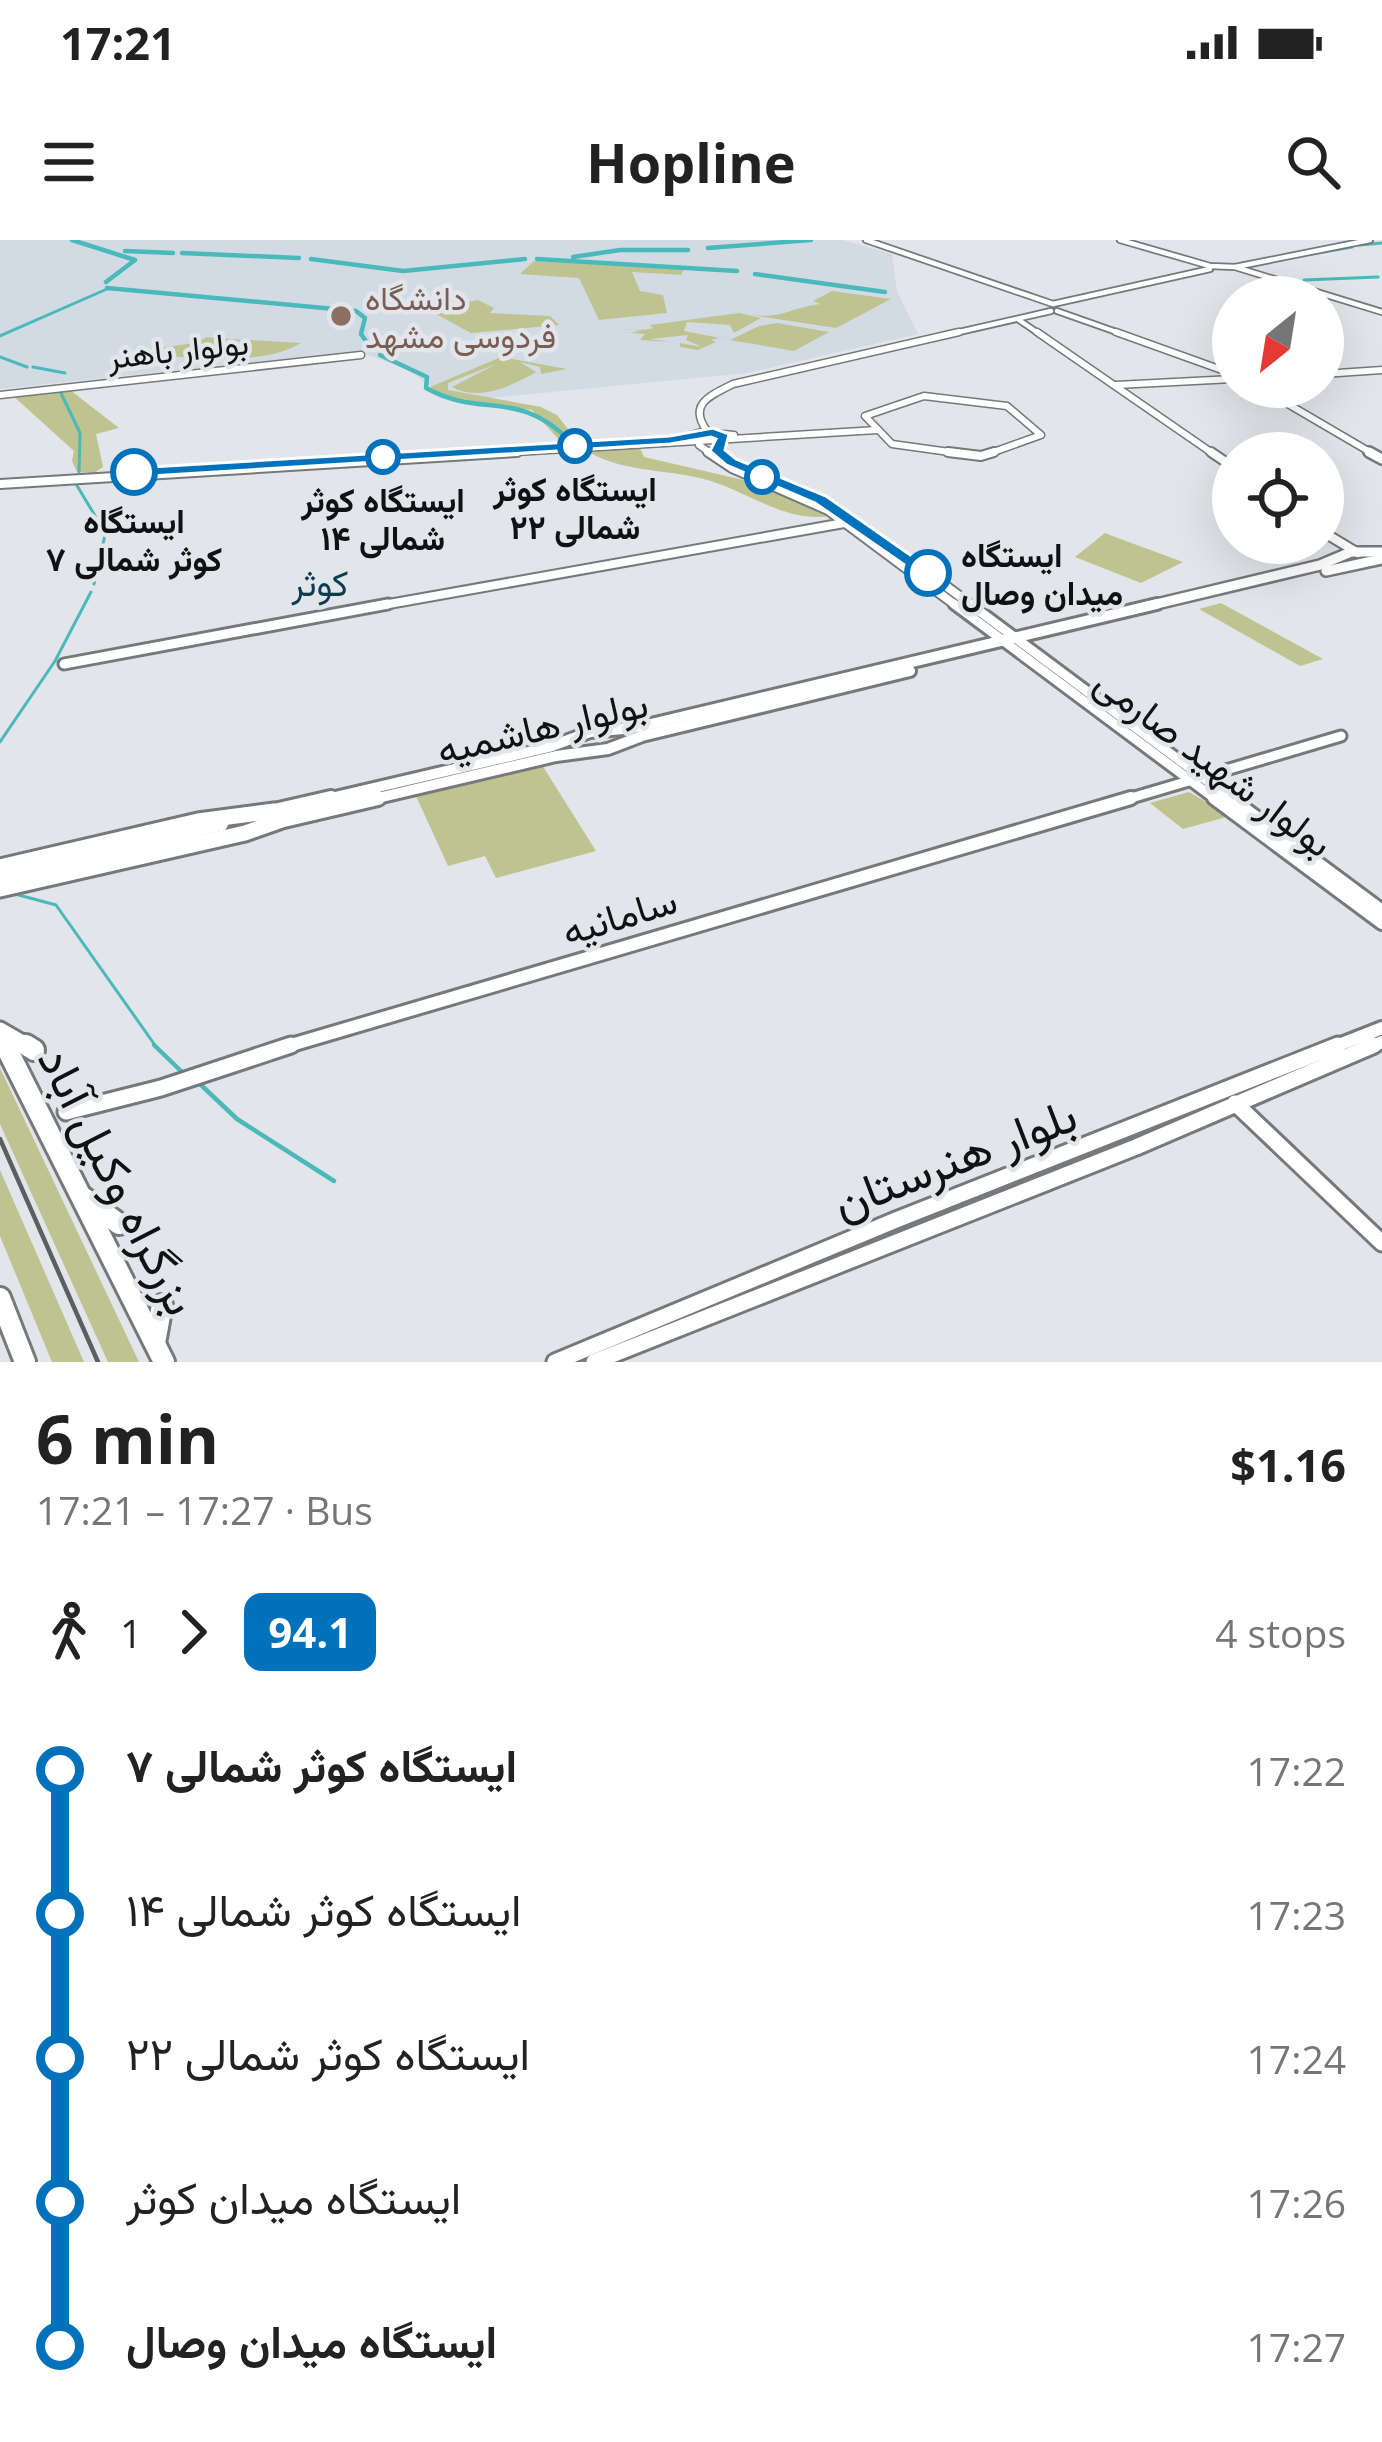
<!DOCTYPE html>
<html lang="en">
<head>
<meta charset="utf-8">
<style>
  body { margin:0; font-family:"Open Sans",Vazirmatn,sans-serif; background:#f6f6f6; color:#222; height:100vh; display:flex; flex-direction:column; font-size:45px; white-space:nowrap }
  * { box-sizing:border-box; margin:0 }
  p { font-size:39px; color:#767676 }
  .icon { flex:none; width:66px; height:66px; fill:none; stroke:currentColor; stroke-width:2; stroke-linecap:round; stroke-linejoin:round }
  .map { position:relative; height:1122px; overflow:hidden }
  .side { display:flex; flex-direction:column; background:#fff; flex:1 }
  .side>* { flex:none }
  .badge { padding:0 24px; border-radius:18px; font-size:42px; line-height:78px }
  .needle { width:78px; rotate:210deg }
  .tools { position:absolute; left:1212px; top:36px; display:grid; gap:24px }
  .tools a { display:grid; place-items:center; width:132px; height:132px; border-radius:50%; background:#fff; box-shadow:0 12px 48px #0002; font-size:60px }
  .map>.badge { position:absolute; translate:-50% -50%; box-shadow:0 0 0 6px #fff }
  .legs { display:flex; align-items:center; gap:18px; height:132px; padding:0 36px; font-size:39px }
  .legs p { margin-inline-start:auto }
  .summary { display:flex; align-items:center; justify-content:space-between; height:204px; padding:0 36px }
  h1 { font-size:66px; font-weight:700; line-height:90px }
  ul { padding:0 36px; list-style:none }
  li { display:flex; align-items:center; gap:42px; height:144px; font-size:45px }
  li i { display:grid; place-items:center; width:18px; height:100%; margin:0 15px; background:currentColor }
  li i::after { content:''; width:30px; height:30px; margin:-15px; border:9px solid; border-radius:50%; background:#fff }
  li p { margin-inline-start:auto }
  li:first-child i { background:linear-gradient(#0000 50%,currentColor 0) }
  li:last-child i { background:linear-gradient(currentColor 50%,#0000 0) }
  .status { display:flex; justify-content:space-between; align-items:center; height:84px; padding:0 60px; background:#fff; direction:ltr }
  .status svg { height:33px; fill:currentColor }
  header { display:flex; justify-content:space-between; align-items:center; height:156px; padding:0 36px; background:#fff; font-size:54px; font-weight:700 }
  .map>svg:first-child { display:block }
</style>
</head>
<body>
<div class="status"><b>17:21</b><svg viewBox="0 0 49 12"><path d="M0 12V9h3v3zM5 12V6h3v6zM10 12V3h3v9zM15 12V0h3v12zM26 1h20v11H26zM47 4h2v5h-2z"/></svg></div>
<header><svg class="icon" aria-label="menu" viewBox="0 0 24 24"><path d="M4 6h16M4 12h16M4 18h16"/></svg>Hopline<svg class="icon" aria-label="search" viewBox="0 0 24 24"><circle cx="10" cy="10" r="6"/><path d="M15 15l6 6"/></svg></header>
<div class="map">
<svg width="1382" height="1122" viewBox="0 0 1382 1122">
  <rect width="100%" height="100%" fill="#e2e5e9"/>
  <path fill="#d2dbe4" d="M0,0H843L892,14L897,51L918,94L747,133L459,161L438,157L413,132L358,111L0,149Z"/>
  <g fill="#bfc390">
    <path d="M534,21L685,28L681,35L632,32L640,51L663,55L667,73L599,80L579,38L520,34Z"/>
    <path d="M832,51L891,59L836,88L751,75C783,79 792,67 821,64L813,61Z"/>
    <path d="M478,60L494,68L490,73L550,76L559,85L471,93L427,69Z"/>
    <path d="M739,73L761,78L734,93L730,85L687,82L684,91L720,98L731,95L711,100L716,102L698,110L680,107V103L702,107L686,100L688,95L650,99L672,102L640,100L645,94L631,93L640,90H619C630,89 644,91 653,88L650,85Z"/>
    <path d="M777,83L829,92L794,111L730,100L759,86Z"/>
    <path d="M207,97L214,98L301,103C265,125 206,118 164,116L173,110L159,116L139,115C163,102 183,110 207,97Z"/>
    <path d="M501,117L567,129L541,134L540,127L520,122L536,132C512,146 478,162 452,147L496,124L448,143V150L541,167L557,175L578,202L562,203L532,170L457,162L467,160L440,155L430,147Z"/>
    <path d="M70,150L119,188L96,194L103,227L94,233L77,232L72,221L74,211L11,154Z"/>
    <path d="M639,206L644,217L774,247L830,276C784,283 746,250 704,239C665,229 618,232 584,209Z"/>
    <path d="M1105,293L1115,297L1183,322L1141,343L1075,317Z"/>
    <path d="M1221,363L1323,419L1300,426L1199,369Z"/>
    <path d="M542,525L596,611L496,638L485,616L448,626L416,556Z"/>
    <path d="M1189,552L1230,576L1183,589L1150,563Z"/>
    <path d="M0,828L139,1122H108L0,884Z"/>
    <path d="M0,930L84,1122H52L0,996Z"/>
  </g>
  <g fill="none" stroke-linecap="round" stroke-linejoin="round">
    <g stroke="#4ab9b9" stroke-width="3">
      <path d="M1360,5L1382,3"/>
      <path d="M1312,14L1352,7"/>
      <path d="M1304,40L1378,37"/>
      <path d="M0,96L107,49"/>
      <path d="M0,117L27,127"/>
      <path d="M33,127L65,133"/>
      <path d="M59,149L80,193L79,232"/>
      <path d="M76,244L103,289"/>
      <path d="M94,344L105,295"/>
      <path d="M0,502L55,421L91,352"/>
      <path d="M15,654L56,665L157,808"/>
    </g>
    <g stroke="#4ab9b9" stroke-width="4.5">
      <path d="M154,805L182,832"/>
      <path d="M200,844L237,879L334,941"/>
    </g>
    <g stroke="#4ab9b9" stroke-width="4.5">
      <path d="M72,0L135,20L106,42"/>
      <path d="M708,8L811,0"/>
      <path d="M125,11L173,13"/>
      <path d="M182,13L299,18"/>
      <path d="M573,17L620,10H688"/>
      <path d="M311,19L403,31L525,19"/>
      <path d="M537,19L737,31"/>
      <path d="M755,34L885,52"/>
      <path d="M107,48L356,71L365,78L361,94L368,104"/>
      <path d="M380,115L427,137L426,148C482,179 518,148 570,201"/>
    </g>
    <g stroke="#76797c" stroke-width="8">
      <g id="secondary-far5">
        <path d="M1120,0L1210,26L1235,27L1382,72"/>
        <path d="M1235,27L1370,0"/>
        <path d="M1053,64L1210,29"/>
        <path d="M1019,80L1041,95"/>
        <path d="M946,95L1051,71"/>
      </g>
    </g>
    <g stroke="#76797c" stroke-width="9">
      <g id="secondary-far4">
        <path d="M1037,92L1215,215"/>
        <path d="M1323,134L1382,130"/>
        <path d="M1116,145L1233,139"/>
        <path d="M0,155L361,115"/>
        <path d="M708,192C687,165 709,156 733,144L959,92"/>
        <path d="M682,198L701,192L734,195"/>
        <path d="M699,205L713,215"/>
        <path d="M469,215L877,190"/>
        <path d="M971,215L892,204L865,176L924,156L1007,166L1041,195L985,215"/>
      </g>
    </g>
    <g stroke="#76797c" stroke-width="12">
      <g id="secondary-far3">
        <path d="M708,212L732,228L828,270L958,367"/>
        <path d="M948,212L981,216L994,212"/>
        <path d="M1211,212L1233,227"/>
        <path d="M0,244L517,212"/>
        <path d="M1323,292L1358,313"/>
        <path d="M942,343L974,367"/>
        <path d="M372,367L844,283"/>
      </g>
    </g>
    <g stroke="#76797c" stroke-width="15">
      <g id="secondary-far2">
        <path d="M954,364L1218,561"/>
        <path d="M970,364L1234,561"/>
        <path d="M64,424L388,364"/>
        <path d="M1121,561L1341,496"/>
      </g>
    </g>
    <g stroke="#76797c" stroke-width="18">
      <g id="secondary-far1">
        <path d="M1214,558L1382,683"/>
        <path d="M1230,558L1382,671"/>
        <path d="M281,808L1131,558"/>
        <path d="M1331,808L1382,788"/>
        <path d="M1367,808L1382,802"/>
      </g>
    </g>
    <g stroke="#76797c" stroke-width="21">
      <g id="secondary">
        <path d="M1235,863L1382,1003"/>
        <path d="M66,872L161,848L291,805"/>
        <path d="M555,1122L896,980L1338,805"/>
        <path d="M594,1122L1136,907L1374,805"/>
      </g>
    </g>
    <g stroke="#76797c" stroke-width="8">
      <g id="primary-far4">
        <path d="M866,0L1053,64"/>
        <path d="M1057,71L1125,95"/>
      </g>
    </g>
    <g stroke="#76797c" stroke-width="9">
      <g id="primary-far3">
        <path d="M1116,92L1233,134"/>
        <path d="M1259,147L1375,215"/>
      </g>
    </g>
    <g stroke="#76797c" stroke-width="14">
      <g id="primary-far2">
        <path d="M1369,212L1382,219"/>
        <path d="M1326,331L1382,319"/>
        <path d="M1144,367L1320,325L1351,312H1382"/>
      </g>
    </g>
    <g stroke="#76797c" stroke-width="16">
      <g id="primary-far1">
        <path d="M318,561L549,507L590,492L634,488L1157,364"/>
        <path d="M365,561L556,516L608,509L642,496L910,431"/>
      </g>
    </g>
    <g stroke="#76797c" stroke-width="20">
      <g id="primary">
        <path d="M270,572L331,558"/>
        <path d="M271,583L378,558"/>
        <path d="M0,636L221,584"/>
      </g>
    </g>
    <g stroke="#76797c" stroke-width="21">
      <g id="highway-far1">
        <path d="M0,627L198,581L274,571"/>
        <path d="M0,649L245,593L279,581"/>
        <path d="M0,790L31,808"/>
        <path d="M0,796L6,808"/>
      </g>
    </g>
    <g stroke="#76797c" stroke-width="26">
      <g id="highway">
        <path d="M5,805L164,1122"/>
        <path d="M26,805L34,810"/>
        <path d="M84,958L119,984"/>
        <path d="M0,1058L25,1122"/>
        <path d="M155,1103L162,1065"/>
      </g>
    </g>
    <use href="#secondary-far5" stroke="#fff" stroke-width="4.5"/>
    <use href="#secondary-far4" stroke="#fff" stroke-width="6"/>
    <use href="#secondary-far3" stroke="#fff" stroke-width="8"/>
    <use href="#secondary-far2" stroke="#fff" stroke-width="9"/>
    <use href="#secondary-far1" stroke="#fff" stroke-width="12"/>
    <use href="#secondary" stroke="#fff" stroke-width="15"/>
    <use href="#primary-far4" stroke="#fff" stroke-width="4.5"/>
    <use href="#primary-far3" stroke="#fff" stroke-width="6"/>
    <use href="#primary-far2" stroke="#fff" stroke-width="9"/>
    <use href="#primary-far1" stroke="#fff" stroke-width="10"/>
    <use href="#primary" stroke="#fff" stroke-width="14"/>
    <use href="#highway-far1" stroke="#fff" stroke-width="15"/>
    <use href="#highway" stroke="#fff" stroke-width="20"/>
    <path stroke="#5d5e60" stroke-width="4.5" d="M0,899L98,1122"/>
  </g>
  <path fill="#0072bc" stroke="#fff" stroke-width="3" d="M713,188L729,194L725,210L736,219L826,256L936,333L922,337L815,263L726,225L710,211L716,199L711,197L670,204L134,237L126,232L134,228L670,196Z"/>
  <circle fill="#8d6e63" stroke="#e2e5e9" stroke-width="4.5" cx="341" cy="76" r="12"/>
  <g fill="#fff" stroke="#0072bc" stroke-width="6">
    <circle cx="575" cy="206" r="15"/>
    <circle cx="383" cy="217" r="15"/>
    <circle cx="134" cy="232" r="21"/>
    <circle cx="762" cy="237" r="15"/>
    <circle cx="928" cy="333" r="21"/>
  </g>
  <g text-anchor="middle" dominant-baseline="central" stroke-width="9" stroke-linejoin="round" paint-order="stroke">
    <g font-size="33" fill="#785e54" stroke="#e2e5e9" text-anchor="start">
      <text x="365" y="57">دانشگاه<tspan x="365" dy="38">فردوسی مشهد</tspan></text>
    </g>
    <g font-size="33" fill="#101112" stroke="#e2e5e9">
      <text transform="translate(178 109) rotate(-6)">بولوار باهنر</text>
    </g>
    <g font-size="33" font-weight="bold" fill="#101112" stroke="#e2e5e9">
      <text x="575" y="248">ایستگاه کوثر<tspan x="575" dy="38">شمالی ۲۲</tspan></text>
      <text x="383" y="259">ایستگاه کوثر<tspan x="383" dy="38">شمالی ۱۴</tspan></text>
      <text x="134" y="280">ایستگاه<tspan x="134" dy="38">کوثر شمالی ۷</tspan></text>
      <text x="961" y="314" text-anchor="start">ایستگاه<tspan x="961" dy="38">میدان وصال</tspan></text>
    </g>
    <g font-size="36" fill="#0b3d50" stroke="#e2e5e9">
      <text x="320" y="342">کوثر</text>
    </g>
    <g font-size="39" fill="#101112" stroke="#e2e5e9">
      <text transform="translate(542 485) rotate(-13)">بولوار هاشمیه</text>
      <text transform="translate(1215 521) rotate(37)">بولوار شهید صارمی</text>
      <text transform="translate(619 674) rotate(-17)">سامانیه</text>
    </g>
    <g font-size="48" fill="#101112" stroke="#e2e5e9">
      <text transform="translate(954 917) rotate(-21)">بلوار هنرستان</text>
      <text transform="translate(120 940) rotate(63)">بزرگراه وکیل آباد</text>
    </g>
  </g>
</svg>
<div class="tools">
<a><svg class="needle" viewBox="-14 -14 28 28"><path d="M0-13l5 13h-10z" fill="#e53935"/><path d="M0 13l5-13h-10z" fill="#767676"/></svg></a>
<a><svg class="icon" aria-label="locate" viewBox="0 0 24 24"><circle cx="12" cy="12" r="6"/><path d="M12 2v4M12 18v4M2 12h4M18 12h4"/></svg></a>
</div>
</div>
<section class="side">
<div class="summary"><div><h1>6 min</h1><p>17:21 – 17:27 · Bus</p></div><b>$1.16</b></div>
<div class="legs"><svg class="icon" aria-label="walk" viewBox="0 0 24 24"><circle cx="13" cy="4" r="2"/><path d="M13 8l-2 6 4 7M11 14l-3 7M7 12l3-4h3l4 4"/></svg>1<svg class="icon" aria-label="forward" viewBox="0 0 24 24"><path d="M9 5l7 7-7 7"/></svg><b class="badge" style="background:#0072bc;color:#fff">94.1</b><p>4 stops</p></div>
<ul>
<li><i style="color:#0072bc"></i><b>ایستگاه کوثر شمالی ۷</b><p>17:22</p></li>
<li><i style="color:#0072bc"></i><span>ایستگاه کوثر شمالی ۱۴</span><p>17:23</p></li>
<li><i style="color:#0072bc"></i><span>ایستگاه کوثر شمالی ۲۲</span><p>17:24</p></li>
<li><i style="color:#0072bc"></i><span>ایستگاه میدان کوثر</span><p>17:26</p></li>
<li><i style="color:#0072bc"></i><b>ایستگاه میدان وصال</b><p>17:27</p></li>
</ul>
</section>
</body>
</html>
